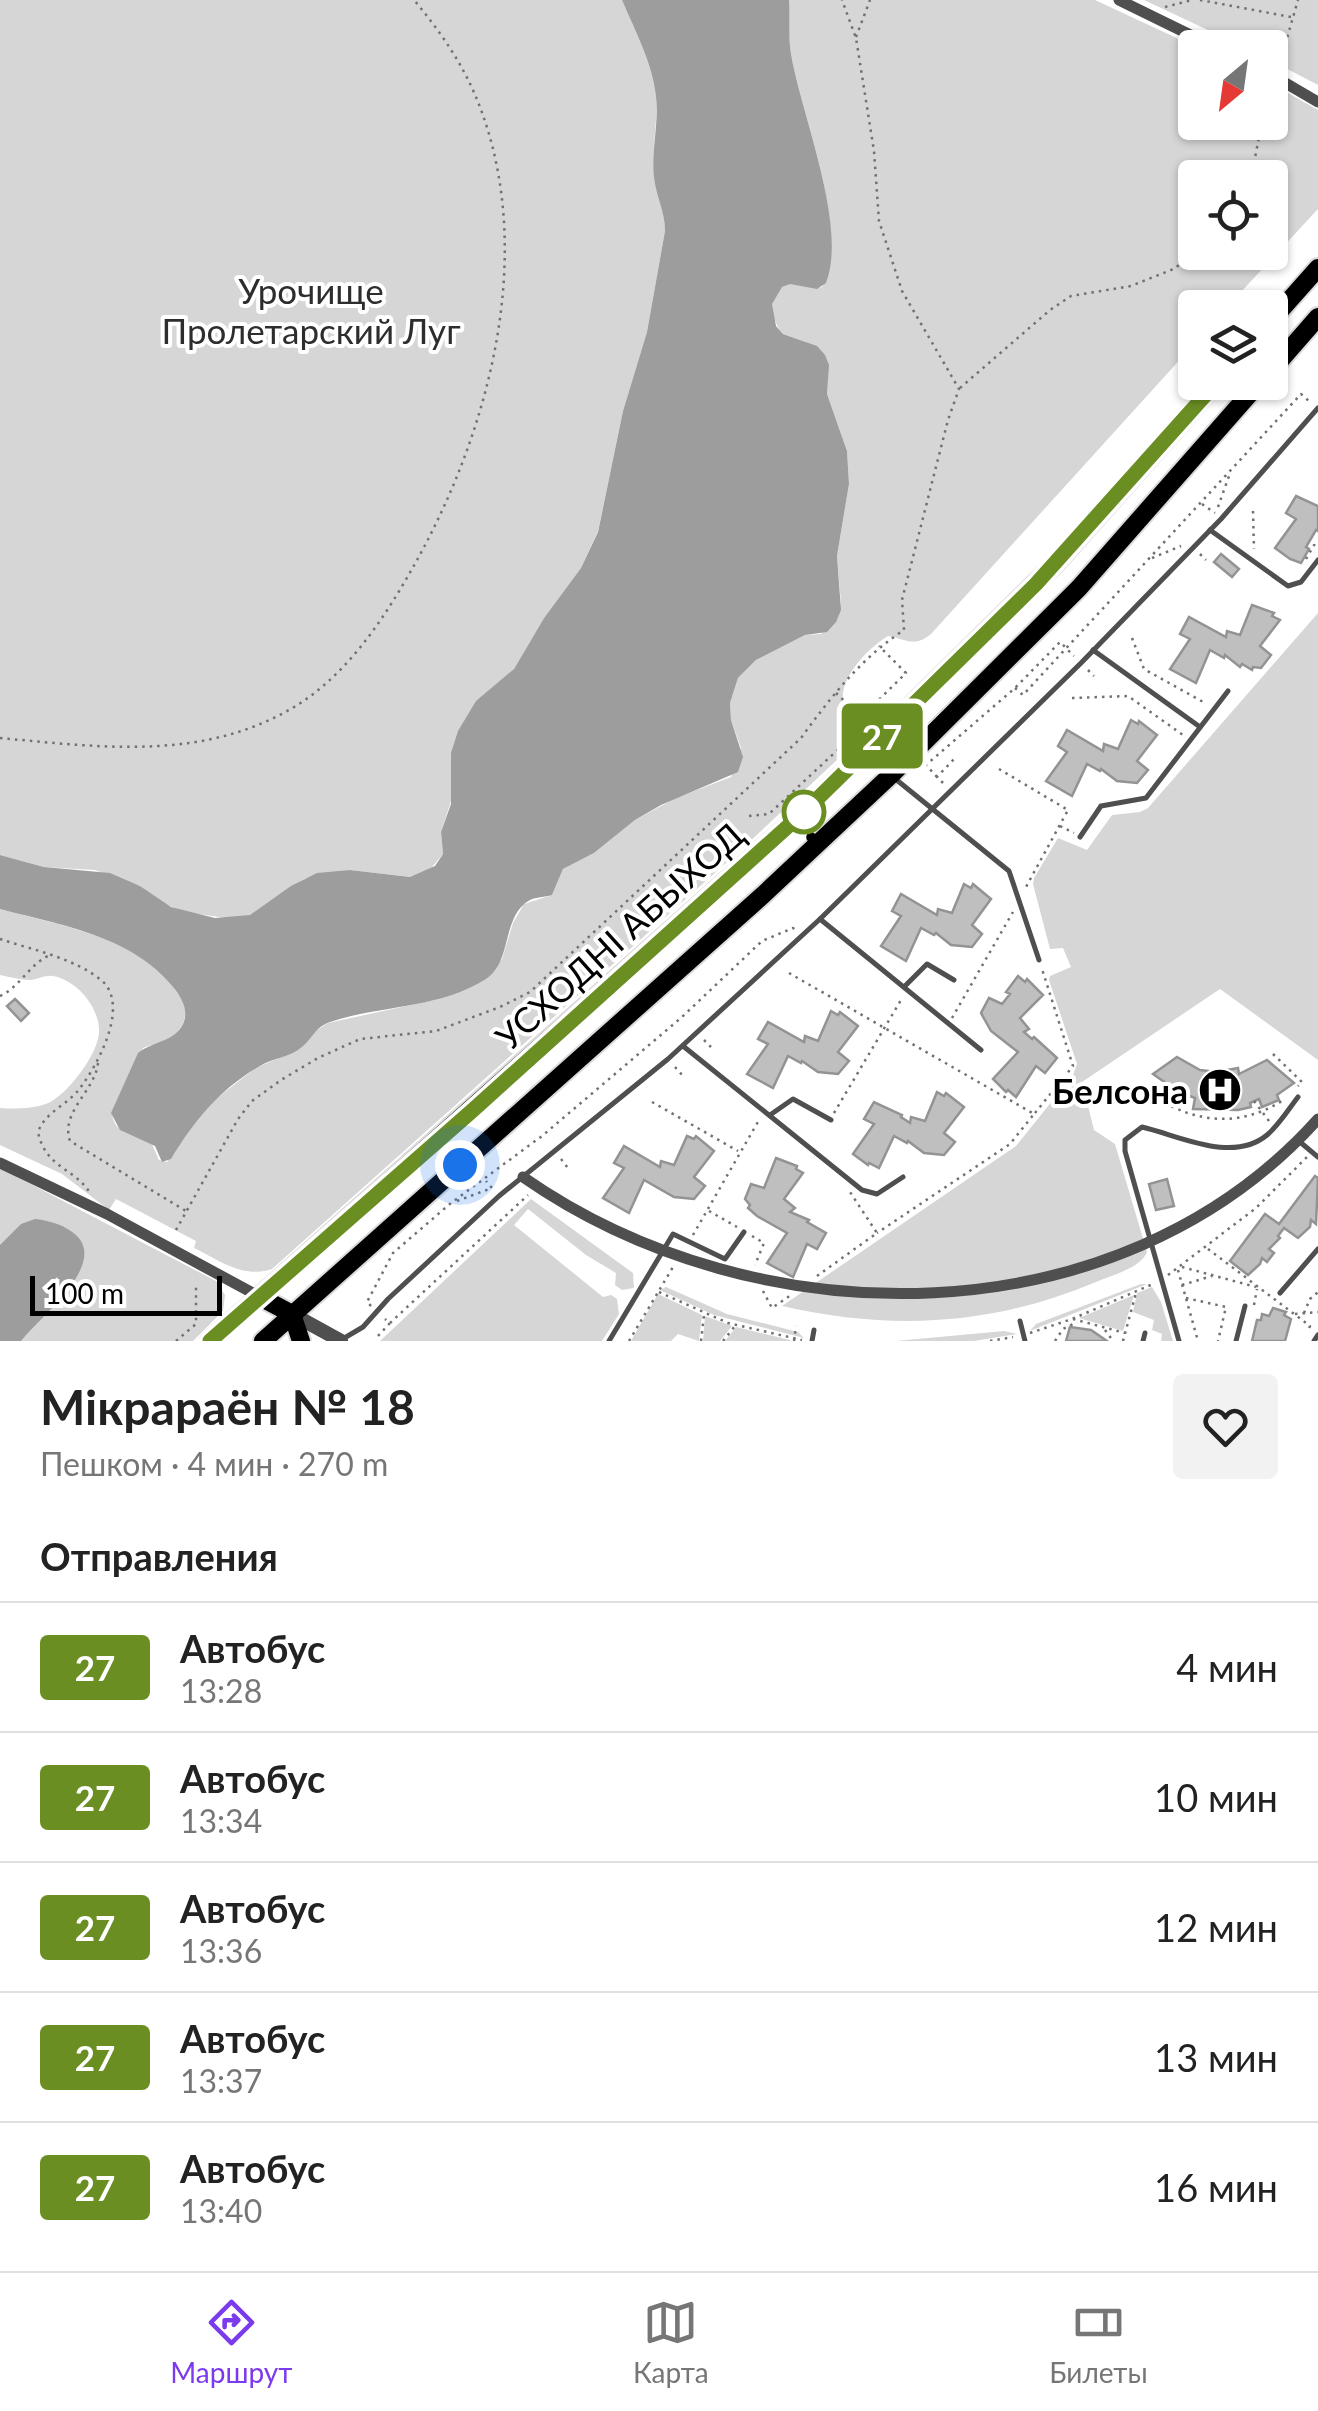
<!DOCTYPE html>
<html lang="ru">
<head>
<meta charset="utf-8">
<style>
  body { margin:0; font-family:Lato,sans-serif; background:#f2f2f2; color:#222; height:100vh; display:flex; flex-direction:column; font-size:38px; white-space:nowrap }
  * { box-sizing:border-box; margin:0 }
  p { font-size:32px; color:#767676 }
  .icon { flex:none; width:55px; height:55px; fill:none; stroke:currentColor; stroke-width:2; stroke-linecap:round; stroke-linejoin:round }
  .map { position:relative; height:1341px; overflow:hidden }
  .side { display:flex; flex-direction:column; background:#fff; flex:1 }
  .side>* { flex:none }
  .badge { padding:0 20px; border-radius:8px; font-size:35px; line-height:65px }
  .needle { width:65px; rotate:209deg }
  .buttons { position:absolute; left:1178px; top:30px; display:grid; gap:20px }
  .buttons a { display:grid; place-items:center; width:110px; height:110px; border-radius:10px; background:#fff; box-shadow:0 2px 8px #0004; font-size:50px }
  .scale { position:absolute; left:30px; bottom:25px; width:192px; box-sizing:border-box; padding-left:10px; border:5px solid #000; border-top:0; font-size:28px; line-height:35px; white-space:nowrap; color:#000; -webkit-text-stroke:8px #fff; paint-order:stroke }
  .you { position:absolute; width:50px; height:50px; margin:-25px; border:8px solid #fff; border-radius:50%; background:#1a73e8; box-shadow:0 0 0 15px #1a73e833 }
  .map>.badge { position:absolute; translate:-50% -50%; box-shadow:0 0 0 5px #fff }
  h2 { padding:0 40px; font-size:38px; line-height:90px }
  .round { display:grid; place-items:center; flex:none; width:105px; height:105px; border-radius:10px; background:#f2f2f2 }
  .summary { display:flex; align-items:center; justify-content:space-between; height:170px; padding:0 40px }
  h1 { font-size:48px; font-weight:700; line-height:75px }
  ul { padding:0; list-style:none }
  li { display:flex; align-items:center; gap:30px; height:130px; padding:0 40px; border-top:2px solid #e0e0e0 }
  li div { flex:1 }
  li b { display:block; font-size:38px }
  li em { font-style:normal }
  li .badge { min-width:110px; font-weight:700; text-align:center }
  .tabs { display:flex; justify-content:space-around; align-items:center; height:140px; border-top:2px solid #e0e0e0; background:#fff; font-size:28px; color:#767676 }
  .tabs a { display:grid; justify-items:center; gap:5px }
  .tabs .selected { color:#7c3aed }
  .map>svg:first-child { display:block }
</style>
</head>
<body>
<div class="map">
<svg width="1318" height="1341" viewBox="0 0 1318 1341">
  <rect width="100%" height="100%" fill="#fff"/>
  <g fill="#d6d6d6" fill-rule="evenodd">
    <path d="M0,0H622C635,31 653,64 656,97C658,121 652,145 654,169C656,191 665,209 665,231L647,332L623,411L598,531L581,568L544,618L514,669L451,753L453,795L441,832L443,854L428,872L410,877L350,870L304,879L264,908L250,915L233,919L184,912L160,902L140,886L95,870L44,867L0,855Z"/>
    <path d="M789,0H1095L1196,47L1195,122H1270V83L1318,110V209L1227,307L1195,308V343L931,634C914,648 906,639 888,636C868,648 840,677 843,701L869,730L745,846L272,1269C243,1279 219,1260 194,1248L196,1241L116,1199L109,1210L62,1174L0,1145V1108C15,1109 31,1109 46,1104C66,1097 99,1053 99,1032C100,1008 77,980 53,976C46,975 38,979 31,980C21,980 10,977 0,975V909C55,924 160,942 183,1002C188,1015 184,1028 172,1036C164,1042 153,1044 143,1048L112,1113C114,1135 135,1134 151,1142L159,1160L167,1162L191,1125L212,1102L254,1069L301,1048L311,1034L328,1023L434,1000L485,979L502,959L513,923L524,904L552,895L563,869L594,853L635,820L676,798L731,777L741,748L731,720L730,703L738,678L756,660L805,635L821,634L841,603L837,556L849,484L847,451L827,394L828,373L806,342L783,334C771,321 764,289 789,284C800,282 810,290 822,287C850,225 802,119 791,54C788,36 789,18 789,0ZM1195,178H1270V252H1195Z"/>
    <path d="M1144,0H1318V85L1270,60V48L1244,47Z"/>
    <path d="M1318,613V1060L1220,989L1082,1082L1094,1130L1115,1144L1147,1252C1141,1268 1112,1275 1096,1282C991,1326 892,1331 782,1306L1016,1146L1073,1075L1077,1064L1049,980L1050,976L1071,967L1063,948L1050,949L1033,884L1034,878L1058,838L1087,850L1112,815L1140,812L1148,808Z"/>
    <path d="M0,1168L216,1281L225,1295L223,1311L193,1341H0Z"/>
    <path d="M531,1199L633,1273L634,1288L622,1290L615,1285L616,1273L586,1255L528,1209L514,1225L603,1297L611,1295L617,1299L619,1314L602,1341H380Z"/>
    <path d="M1141,1284H1147L1030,1331L1036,1324Z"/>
    <path d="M666,1287L727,1314L798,1332L804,1338L714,1315L660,1290Z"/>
    <path d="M1152,1287L1161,1302L1173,1341H1161L1162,1334L1152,1330L1154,1320L1133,1312L1137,1293Z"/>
    <path d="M658,1294L702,1315L699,1341L678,1334L671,1341H631Z"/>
    <path d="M1134,1295L1123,1331L1079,1318Z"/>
    <path d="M705,1316L732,1326L720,1341H703Z"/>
    <path d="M736,1327L790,1340L791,1341H725Z"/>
    <path d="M1004,1331L1017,1334L974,1341H896Z"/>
  </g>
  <g fill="#9d9d9d">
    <path d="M622,0H789C790,18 788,36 791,54C801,114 848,225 826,283L817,289L790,284L782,287L772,304L776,326L783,334L817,346L825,355L829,365L827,394L847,451L849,484L837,556L841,610L836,622L827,632L805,635L756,660L738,678L730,703L731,720L743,757L738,772L661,805L635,820L594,853L563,869L552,895C545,897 536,897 530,900C501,916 513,961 486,979C438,1009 381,1005 330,1022C315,1027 313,1038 302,1047C291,1057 273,1058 260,1066C220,1089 194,1121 171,1159L162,1162L155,1146L120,1130L111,1113L138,1053C153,1041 174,1042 183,1024C189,1011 182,998 174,988C133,936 60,925 0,909V855L44,867L110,873L140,886L171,907L215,918L250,915L291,886L317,873L350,870L410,877L435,866L443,854L441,832L451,804V753L458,731L476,701L514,669L544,618L581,568L598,532L623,411L647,332L665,231C665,211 656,196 654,177C651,151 659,124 656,97C653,64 635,31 622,0Z"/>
    <path d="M35,1219C51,1221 66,1225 78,1237C105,1267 39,1318 21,1341H0V1245L21,1224Z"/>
  </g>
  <g fill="#bfbfbf" stroke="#939393" stroke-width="2.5">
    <path d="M1296,496L1318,506V531L1316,530L1306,547L1309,549L1301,563L1290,559L1275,548L1296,519L1286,513Z"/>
    <path d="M1221,554L1239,569L1232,577L1214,562Z"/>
    <path d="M1252,605L1274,613L1272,616L1280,620L1260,646L1271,655L1261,668L1253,667L1252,670L1242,664L1240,667L1225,655L1224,658L1210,650L1196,683L1170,669L1190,639L1180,634L1189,617L1226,637L1227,631L1240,635Z"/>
    <path d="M1131,720L1138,724L1139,721L1157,735L1137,761L1148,770L1137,783L1117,781L1101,769L1100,771L1087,764L1072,796L1046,781L1067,752L1058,746L1067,730L1103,751L1104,744L1118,749Z"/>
    <path d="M964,884L971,888L973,884L991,899L972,925L982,934L972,947L951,945L936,933L934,935L921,928L906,961L881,946L901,916L892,911L901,894L937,915L938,909L952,913Z"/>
    <path d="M1018,976L1025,982L1027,979L1043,995L1020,1018L1029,1029L1024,1032L1032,1039L1034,1037L1057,1058L1045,1073L1036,1066L1016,1097L1008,1090L1006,1092L993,1079L1018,1052L991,1031L981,1013L989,998L1002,1004L1010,994L1006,992Z"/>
    <path d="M15,999L29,1013L21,1021L7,1006Z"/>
    <path d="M831,1011L838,1015L840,1012L858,1026L838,1052L849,1061L838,1074L818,1072L802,1061L801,1063L788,1056L773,1088L747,1074L768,1044L758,1039L768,1022L804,1042L805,1036L818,1041Z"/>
    <path d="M1177,1057L1200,1070L1217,1072L1238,1068L1239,1074L1267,1060L1294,1083L1277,1095L1279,1100L1262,1107L1259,1099L1250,1103L1251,1107L1238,1110L1193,1109L1195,1098L1177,1091L1153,1074Z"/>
    <path d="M937,1092L944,1096L946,1093L964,1107L944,1133L955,1142L944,1155L924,1153L908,1141L907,1143L894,1136L879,1168L869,1163L868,1165L853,1154L874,1124L864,1119L874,1102L902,1115L901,1117L910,1123L911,1117L925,1121Z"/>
    <path d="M687,1136L694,1139L696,1136L714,1151L694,1177L705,1186L694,1199L674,1197L644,1180L629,1213L603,1198L624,1168L614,1163L624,1146L660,1167L661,1161L674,1165Z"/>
    <path d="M776,1158L797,1166L796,1169L803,1173L784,1199L795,1208L790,1212L809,1220L807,1222L826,1233L817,1249L807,1244L793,1277L767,1263L787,1233L757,1216L748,1208L750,1205L745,1199L751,1184L764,1188Z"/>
    <path d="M1315,1176L1318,1178L1316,1224L1311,1220L1310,1227L1298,1238L1284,1228L1278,1236L1280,1238L1269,1249L1274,1253L1267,1262L1262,1258L1260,1264L1248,1275L1230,1261L1265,1214L1279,1224Z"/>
    <path d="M1167,1179L1174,1206L1156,1210L1149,1184Z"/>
    <path d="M1273,1308L1286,1312L1284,1315L1291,1319L1285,1341H1252L1257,1320H1261L1262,1314L1269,1316Z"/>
    <path d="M1070,1327L1091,1330L1107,1341H1066Z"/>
  </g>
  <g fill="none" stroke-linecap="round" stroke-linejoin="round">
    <g stroke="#dbdbdb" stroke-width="22">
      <g id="primary">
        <path d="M1270,322L1318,268"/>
        <path d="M1270,372L1318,317"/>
        <path d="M260,1297L292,1314L301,1341"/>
        <path d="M210,1341L805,811L1055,564L1217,382"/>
        <path d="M263,1341L763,895L891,775L1079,588L1260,382"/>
      </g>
    </g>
    <g stroke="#717171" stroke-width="2.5" stroke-dasharray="2.5 5" stroke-linecap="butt">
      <path d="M1200,0L1291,17"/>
      <path d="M1165,7L1192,0"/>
      <path d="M856,37L870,0"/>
      <path d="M1279,66L1298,0"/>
      <path d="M1251,178L1262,122"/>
      <path d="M960,388L1050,310L1071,296L1131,286L1176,268L1195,244"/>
      <path d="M1202,504L1215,513"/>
      <path d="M1218,507L1229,476"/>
      <path d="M1253,511L1254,549"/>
      <path d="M1200,554L1206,560"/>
      <path d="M1152,558L1181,546"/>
      <path d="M1306,559L1314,545L1318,547"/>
      <path d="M1132,638L1144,669L1205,703"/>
      <path d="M1088,670L1094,676"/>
      <path d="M1015,688L1023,695L1301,394L1311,403"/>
      <path d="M836,693L861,717L906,673L879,646"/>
      <path d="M1072,698L1128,696L1183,735"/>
      <path d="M0,738C98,747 199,761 289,710C344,679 382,622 412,569C489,434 538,253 478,102C463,64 440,31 414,0"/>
      <path d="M999,769L1068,810L1026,887"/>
      <path d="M937,777L926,765L1015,688L1060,642L1074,656"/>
      <path d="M943,783L937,777L954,759"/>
      <path d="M749,816L769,814L845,743"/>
      <path d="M1060,826L1074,833"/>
      <path d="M0,939C33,950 74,958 101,980C132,1005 95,1071 76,1093C63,1107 45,1113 38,1132C45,1168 75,1168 90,1193"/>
      <path d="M789,973L1034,1114L1010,1144L877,1233"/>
      <path d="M0,996C20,987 28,966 48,956"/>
      <path d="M952,1018L1013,912"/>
      <path d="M704,1040L711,1047"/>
      <path d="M1273,1054L1302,1082L1298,1086"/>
      <path d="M98,1063C95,1091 60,1112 70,1141L186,1211"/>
      <path d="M675,1067L683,1076"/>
      <path d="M1152,1095C1195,1124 1241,1128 1285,1099"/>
      <path d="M1254,1101L1269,1121"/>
      <path d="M652,1102L738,1151"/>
      <path d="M834,1113L901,1000"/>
      <path d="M1035,1113L1073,1066L1042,969"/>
      <path d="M561,1159L568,1168"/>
      <path d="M457,1201L492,1188L486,1181"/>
      <path d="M709,1211L737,1227"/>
      <path d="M176,1230L238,1119L252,1101L281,1080L318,1058L360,1039L436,1031L500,1007L530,992L801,738C831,697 861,658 904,630L902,600L948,420L959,389L902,291L879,221L874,151L856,38L842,0"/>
      <path d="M693,1235L759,1120"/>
      <path d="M752,1236L764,1243L755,1265"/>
      <path d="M1208,1249L1310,1326L1308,1331"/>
      <path d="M1182,1267L1256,1287"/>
      <path d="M1178,1270L1198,1341"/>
      <path d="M1168,1275L1256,1208L1307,1157"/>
      <path d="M817,1276L877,1233L850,1192"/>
      <path d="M1182,1285L1212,1276"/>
      <path d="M763,1291L772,1308L791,1295"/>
      <path d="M659,1292L728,1323L802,1340"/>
      <path d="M1186,1298L1226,1307L1218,1341"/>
      <path d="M1254,1305L1257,1289"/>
      <path d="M371,1306L367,1302L393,1253L451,1203L542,1136L682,1017L762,941L793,928L795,930"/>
      <path d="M1304,1313L1310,1299L1318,1292"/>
      <path d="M1295,1314L1318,1312"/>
      <path d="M1073,1319L1125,1333"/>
      <path d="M390,1323L528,1195"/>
      <path d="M1105,1330L1113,1341"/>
      <path d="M1030,1333L1072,1319L1153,1284"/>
      <path d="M378,1336L390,1323L385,1319"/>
      <path d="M176,1341L196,1324V1283"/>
      <path d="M629,1341L673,1267"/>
      <path d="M701,1341L704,1315"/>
      <path d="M723,1341L735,1326"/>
      <path d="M794,1341L796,1326"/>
      <path d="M990,1341L1013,1337"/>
      <path d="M1055,1341L1063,1329L1077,1322"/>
      <path d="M1123,1341L1136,1293"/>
    </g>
    <g stroke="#4f4f4f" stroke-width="5">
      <path d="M1210,530L1288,586L1301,582L1318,560"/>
      <path d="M1093,650L1200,727"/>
      <path d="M893,777L1009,871L1039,960"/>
      <path d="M1080,837L1101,806L1146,798L1228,691"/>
      <path d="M820,919L981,1050"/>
      <path d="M904,987L927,964L954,980"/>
      <path d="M683,1046L862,1190L877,1194L903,1177"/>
      <path d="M770,1115L793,1099L831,1120"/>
      <path d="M1300,1142L1318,1157"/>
      <path d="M1280,1293L1318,1249"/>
      <path d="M1020,1321L1025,1341"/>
      <path d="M341,1340L363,1327L388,1299L499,1196L668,1059L820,919L1081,663L1221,519L1318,408"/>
      <path d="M609,1341L673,1234L725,1259L744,1232"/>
      <path d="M812,1341L814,1330"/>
      <path d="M1143,1341L1145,1333"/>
      <path d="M1179,1341L1125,1151V1140L1142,1127C1178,1135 1232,1164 1267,1135C1279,1125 1288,1110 1298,1097"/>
      <path d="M1236,1341L1245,1306"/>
      <path d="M1314,1341L1318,1335"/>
    </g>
    <g stroke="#4f4f4f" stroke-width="11">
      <path d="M1119,0L1217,48"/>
      <path d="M1270,74L1318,102"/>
      <path d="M0,1163L107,1214L260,1297"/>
      <path d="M523,1177C758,1341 1119,1341 1318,1119"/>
    </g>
    <path stroke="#4f4f4f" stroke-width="14" d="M292,1314L341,1341"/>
    <use href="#primary" stroke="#000" stroke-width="18"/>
  </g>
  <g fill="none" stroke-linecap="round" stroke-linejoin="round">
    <g stroke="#fff" stroke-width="22">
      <path id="line" d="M210,1341L473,1110L805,811L1036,584L1217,382"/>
    </g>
    <use href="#line" stroke="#6b8e23" stroke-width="15"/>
    <path stroke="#000" stroke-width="10" stroke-dasharray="0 18" d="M460,1165L814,847L804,812"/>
  </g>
  <defs>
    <g id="hospital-disc" transform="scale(2.25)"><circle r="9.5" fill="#000" stroke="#fff"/><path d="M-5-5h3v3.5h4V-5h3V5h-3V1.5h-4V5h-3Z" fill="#fff"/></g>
  </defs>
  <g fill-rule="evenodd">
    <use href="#hospital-disc" x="1220" y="1090"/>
  </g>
  <circle fill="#fff" stroke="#6b8e23" stroke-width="5" cx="804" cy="812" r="20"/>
  <g text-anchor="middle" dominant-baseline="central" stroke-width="8" stroke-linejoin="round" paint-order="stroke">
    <g font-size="35" fill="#2d2d2d" stroke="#fff">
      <text x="311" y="290">Урочище<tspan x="311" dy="40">Пролетарский Луг</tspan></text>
    </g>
    <g font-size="35" fill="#000" stroke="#fff">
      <text transform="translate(619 935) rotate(-42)">УСХОДНІ АБЫХОД</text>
    </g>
    <g font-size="35" font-weight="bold" fill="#000" stroke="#fff" text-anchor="end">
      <text x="1188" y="1090">Белсона</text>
    </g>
  </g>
</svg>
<div class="buttons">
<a><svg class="needle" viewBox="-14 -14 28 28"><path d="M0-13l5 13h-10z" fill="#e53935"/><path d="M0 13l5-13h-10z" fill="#767676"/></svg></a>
<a><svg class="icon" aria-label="locate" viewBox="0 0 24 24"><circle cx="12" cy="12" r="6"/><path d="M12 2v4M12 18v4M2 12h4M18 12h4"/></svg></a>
<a><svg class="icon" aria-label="layers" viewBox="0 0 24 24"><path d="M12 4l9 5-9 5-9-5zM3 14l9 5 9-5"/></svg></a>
</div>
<div class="scale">100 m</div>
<div class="you" style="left:460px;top:1165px"></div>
<b class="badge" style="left:882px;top:736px;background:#6b8e23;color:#fff">27</b>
</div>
<section class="side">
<div class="summary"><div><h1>Мікрараён № 18</h1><p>Пешком · 4 мин · 270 m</p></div><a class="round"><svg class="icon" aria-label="heart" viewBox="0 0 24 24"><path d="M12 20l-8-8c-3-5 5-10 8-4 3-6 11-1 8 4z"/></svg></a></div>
<h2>Отправления</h2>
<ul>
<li><span class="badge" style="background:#6b8e23;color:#fff">27</span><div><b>Автобус</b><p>13:28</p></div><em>4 мин</em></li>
<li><span class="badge" style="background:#6b8e23;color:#fff">27</span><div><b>Автобус</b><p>13:34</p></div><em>10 мин</em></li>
<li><span class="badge" style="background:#6b8e23;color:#fff">27</span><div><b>Автобус</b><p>13:36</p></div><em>12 мин</em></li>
<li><span class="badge" style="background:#6b8e23;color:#fff">27</span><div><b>Автобус</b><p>13:37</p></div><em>13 мин</em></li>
<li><span class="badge" style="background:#6b8e23;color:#fff">27</span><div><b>Автобус</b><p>13:40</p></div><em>16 мин</em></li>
</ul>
</section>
<nav class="tabs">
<a class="selected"><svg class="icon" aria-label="directions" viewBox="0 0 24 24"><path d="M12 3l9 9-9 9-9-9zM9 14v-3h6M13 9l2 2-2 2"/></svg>Маршрут</a>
<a><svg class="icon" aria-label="map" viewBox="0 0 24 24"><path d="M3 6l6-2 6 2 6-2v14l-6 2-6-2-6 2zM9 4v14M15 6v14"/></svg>Карта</a>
<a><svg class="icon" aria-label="tickets" viewBox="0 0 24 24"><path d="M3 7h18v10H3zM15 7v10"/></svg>Билеты</a>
</nav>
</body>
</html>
